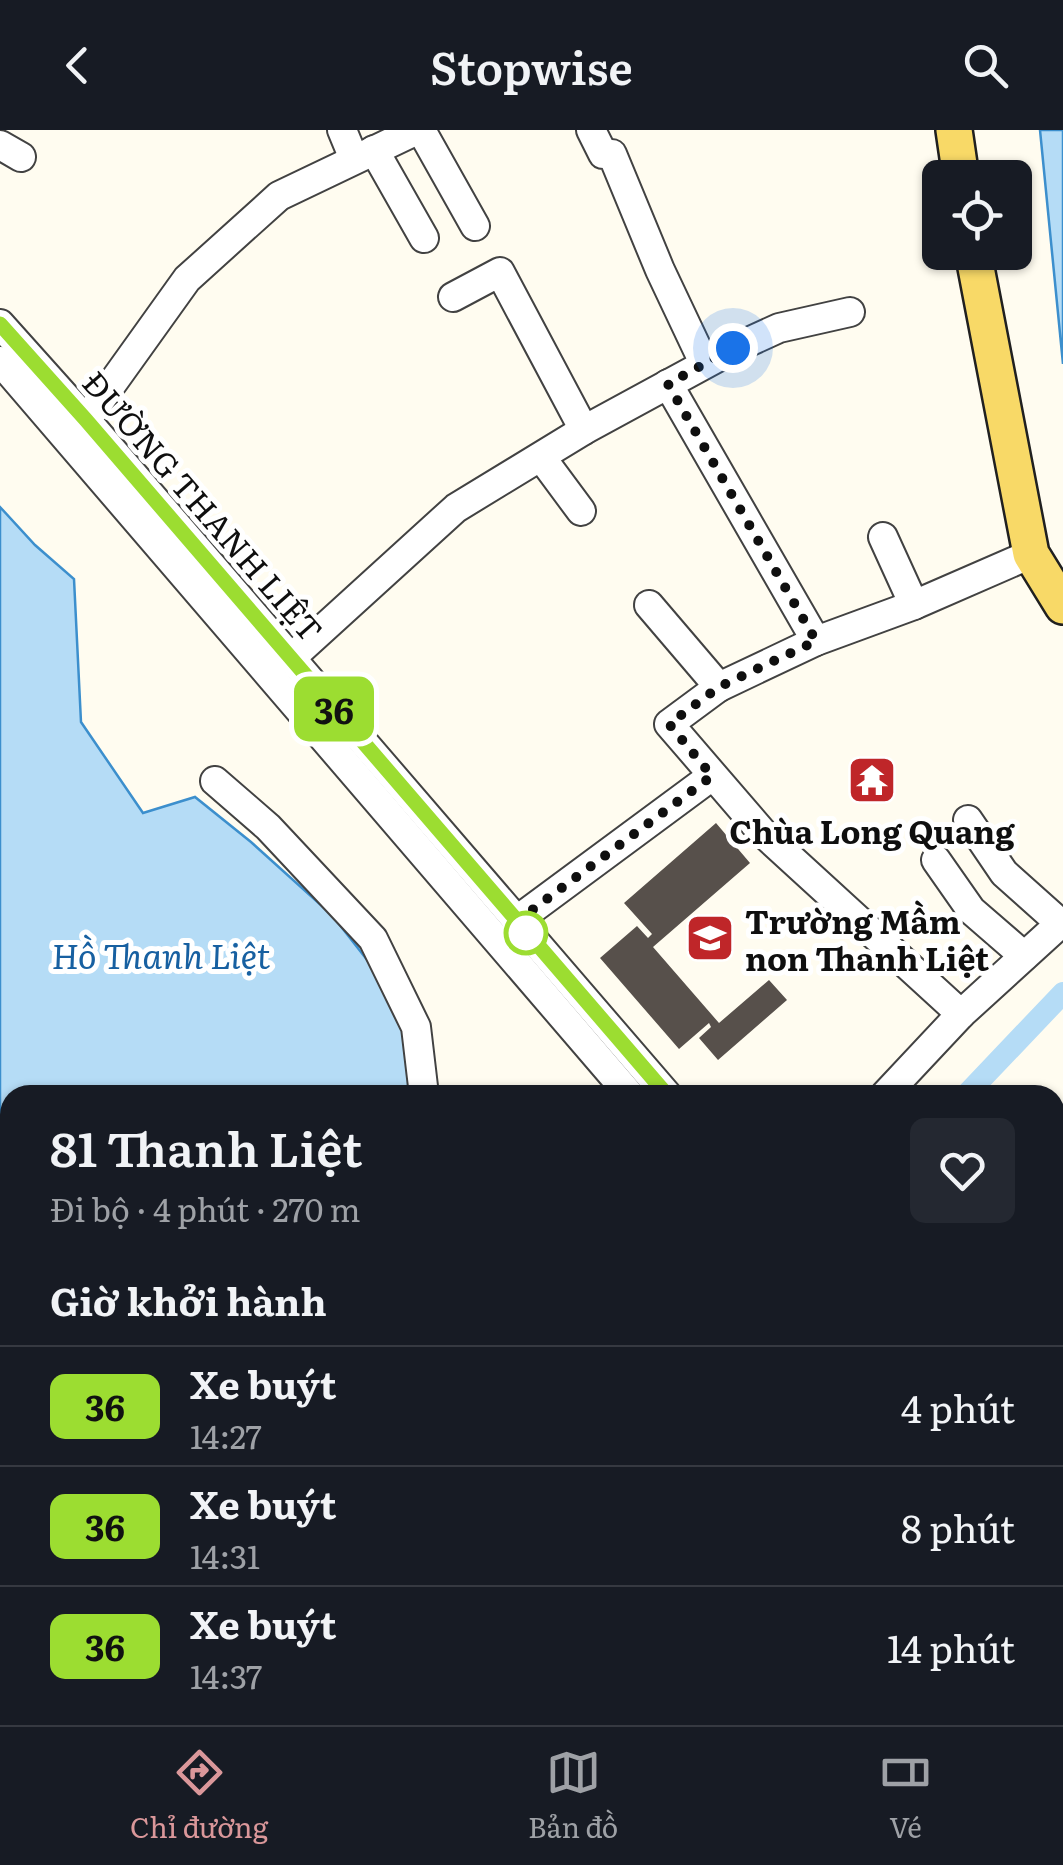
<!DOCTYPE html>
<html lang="vi">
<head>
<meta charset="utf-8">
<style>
  body { margin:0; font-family:Literata,serif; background:#242831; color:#f1f3f6; height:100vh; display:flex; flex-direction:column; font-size:38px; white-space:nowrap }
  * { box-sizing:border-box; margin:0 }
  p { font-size:32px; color:#9ea1a6 }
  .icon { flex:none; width:55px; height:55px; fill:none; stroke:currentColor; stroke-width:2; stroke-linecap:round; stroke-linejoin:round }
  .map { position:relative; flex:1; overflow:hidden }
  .sheet { position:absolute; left:0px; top:955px; width:1065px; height:640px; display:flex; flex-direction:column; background:#171b24; border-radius:30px 30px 0 0; box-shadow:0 2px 8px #0004 }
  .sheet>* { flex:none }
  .badge { padding:0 20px; border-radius:15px; font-size:35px; line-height:65px }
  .buttons { position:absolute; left:922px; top:30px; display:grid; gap:20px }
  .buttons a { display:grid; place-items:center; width:110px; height:110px; border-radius:15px; background:#171b24; box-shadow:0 2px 8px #0004; font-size:50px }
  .you { position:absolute; width:50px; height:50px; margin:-25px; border:8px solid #fff; border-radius:50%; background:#1a73e8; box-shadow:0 0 0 15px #1a73e833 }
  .map>.badge { position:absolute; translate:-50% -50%; box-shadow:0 0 0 5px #fff }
  h2 { padding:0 50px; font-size:38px; line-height:90px }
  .round { display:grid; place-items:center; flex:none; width:105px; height:105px; border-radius:15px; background:#242831 }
  .head { display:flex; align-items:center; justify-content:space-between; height:170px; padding:0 50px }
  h1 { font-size:48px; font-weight:600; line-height:75px }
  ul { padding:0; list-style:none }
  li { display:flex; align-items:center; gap:30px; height:120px; padding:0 50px; border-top:2px solid #363941 }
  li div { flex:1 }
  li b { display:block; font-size:38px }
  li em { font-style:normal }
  li .badge { min-width:110px; font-weight:700; text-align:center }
  header { display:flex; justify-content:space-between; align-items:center; height:130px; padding:0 50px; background:#171b24; font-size:45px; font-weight:600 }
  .tabs { display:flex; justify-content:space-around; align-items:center; height:140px; border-top:2px solid #363941; background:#171b24; font-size:28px; color:#9ea1a6 }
  .tabs a { display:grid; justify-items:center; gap:5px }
  .tabs .on { color:#da979a }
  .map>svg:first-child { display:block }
</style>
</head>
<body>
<header><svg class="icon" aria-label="back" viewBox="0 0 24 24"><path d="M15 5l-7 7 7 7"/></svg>Stopwise<svg class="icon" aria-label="search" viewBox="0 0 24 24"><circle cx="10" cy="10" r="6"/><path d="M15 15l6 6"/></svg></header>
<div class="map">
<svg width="1063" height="1595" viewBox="0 0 1063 1595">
  <rect width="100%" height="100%" fill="#fffcf0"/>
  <g fill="#b5dcf6" stroke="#3c8fcd" stroke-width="2.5">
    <path d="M1040,0H1063V234Z"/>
    <path d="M0,377L35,415L74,449L81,592L143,683L195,667L251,712L332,785L375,840L412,918L407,965H10V1285L0,1288Z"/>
  </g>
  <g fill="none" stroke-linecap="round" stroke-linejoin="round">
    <g stroke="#b5dcf6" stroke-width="22">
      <path d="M966,965L1063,863"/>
      <path d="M0,1567L10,1570"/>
      <path d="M56,1585L85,1595"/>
      <path d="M375,1595L388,1585"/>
    </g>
  </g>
  <path fill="#57504b" d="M716,693L750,733L653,817L719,893L769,850L787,870L718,930L699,908L711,897L709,893L679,919L600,828L637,796L648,808L652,804L624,773Z"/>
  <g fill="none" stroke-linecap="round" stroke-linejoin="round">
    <g stroke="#424242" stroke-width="32">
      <g id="minor">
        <path d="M342,0L354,29"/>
        <path d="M421,0L475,96"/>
        <path d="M591,0L603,24H612L660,140L704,233"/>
        <path d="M0,15L21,27"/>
        <path d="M374,20L424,108"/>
        <path d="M453,167L500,142L584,300"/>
        <path d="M0,194L86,290L667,965"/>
        <path d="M0,231L630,965"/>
        <path d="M668,254L816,511"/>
        <path d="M86,290L187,149L279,66L417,0"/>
        <path d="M541,327L581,381"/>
        <path d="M883,407L914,475"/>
        <path d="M649,475L719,557"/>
        <path d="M290,529L456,378L584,300L733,219L779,198L850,182"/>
        <path d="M215,651L268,697L373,809L416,897L424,965"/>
        <path d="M968,690L1004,743L1060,793"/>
        <path d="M936,730L971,780L1024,826"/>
        <path d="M516,791L712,646"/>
        <path d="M961,884L762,702L669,594L719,557L816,511L914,475L1031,424"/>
        <path d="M885,965L961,884L1063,791"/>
        <path d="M1055,1141L1063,1139"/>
        <path d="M0,1301L10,1298"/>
        <path d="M1055,1430L1063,1427"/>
        <path d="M0,1498L10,1499"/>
        <path d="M19,1595V1592"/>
        <path d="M285,1595L296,1585"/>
      </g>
    </g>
    <g stroke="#202020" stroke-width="40">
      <g id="major">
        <path d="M954,0L961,48"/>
        <path d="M973,122L1031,424L1063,476"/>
      </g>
    </g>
    <use href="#minor" stroke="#fff" stroke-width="28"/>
    <use href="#major" stroke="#f8d967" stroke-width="35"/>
  </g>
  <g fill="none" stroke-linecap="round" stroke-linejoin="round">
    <g stroke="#fff" stroke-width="22">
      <path id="line" d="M0,194L86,290L667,965"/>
    </g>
    <use href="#line" stroke="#9cdd31" stroke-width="15"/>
    <path stroke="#0f0f0f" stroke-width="10" stroke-dasharray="0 18" d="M526,803L516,792L712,646L669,594L719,557L816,511L668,254L733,218"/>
  </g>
  <defs>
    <g id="temple-square" transform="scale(2.5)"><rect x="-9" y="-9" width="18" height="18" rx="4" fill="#bf2629" stroke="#fff"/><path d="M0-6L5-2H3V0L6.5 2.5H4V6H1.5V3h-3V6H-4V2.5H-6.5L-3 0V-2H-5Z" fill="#fff"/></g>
    <g id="school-square" transform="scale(2.5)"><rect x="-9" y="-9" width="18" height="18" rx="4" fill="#bf2629" stroke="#fff"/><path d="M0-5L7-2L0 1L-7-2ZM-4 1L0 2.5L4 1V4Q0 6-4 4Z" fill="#fff"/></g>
  </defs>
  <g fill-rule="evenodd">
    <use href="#temple-square" x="872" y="650"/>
    <use href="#school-square" x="710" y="808"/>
  </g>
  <circle fill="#fff" stroke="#9cdd31" stroke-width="5" cx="526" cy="803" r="20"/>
  <g text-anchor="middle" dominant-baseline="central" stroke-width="10" stroke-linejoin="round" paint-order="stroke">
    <g font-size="32" fill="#0f0f0f" stroke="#fff">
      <text transform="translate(204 375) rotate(49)">ĐƯỜNG THANH LIỆT</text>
    </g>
    <g font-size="32" font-weight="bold" fill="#0f0f0f" stroke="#fff">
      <text x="872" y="700">Chùa Long Quang</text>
      <text x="745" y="790" text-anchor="start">Trường Mầm<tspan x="745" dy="37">non Thanh Liệt</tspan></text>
    </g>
    <g font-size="35" font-style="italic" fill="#1760a1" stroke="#fff">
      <text x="161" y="824">Hồ Thanh Liệt</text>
    </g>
  </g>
</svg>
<div class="buttons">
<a><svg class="icon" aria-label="locate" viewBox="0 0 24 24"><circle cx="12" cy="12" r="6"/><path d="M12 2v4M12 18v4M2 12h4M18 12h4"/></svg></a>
</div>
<div class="you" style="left:733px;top:218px"></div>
<b class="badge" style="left:334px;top:579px;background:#9cdd31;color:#111">36</b>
<section class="sheet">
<div class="head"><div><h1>81 Thanh Liệt</h1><p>Đi bộ · 4 phút · 270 m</p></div><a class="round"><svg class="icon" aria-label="heart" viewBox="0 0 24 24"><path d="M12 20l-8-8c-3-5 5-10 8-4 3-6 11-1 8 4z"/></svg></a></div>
<h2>Giờ khởi hành</h2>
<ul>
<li><span class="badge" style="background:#9cdd31;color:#111">36</span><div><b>Xe buýt</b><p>14:27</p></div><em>4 phút</em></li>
<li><span class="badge" style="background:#9cdd31;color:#111">36</span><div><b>Xe buýt</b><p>14:31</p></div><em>8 phút</em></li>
<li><span class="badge" style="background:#9cdd31;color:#111">36</span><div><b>Xe buýt</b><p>14:37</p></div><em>14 phút</em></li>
</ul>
</section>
</div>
<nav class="tabs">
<a class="on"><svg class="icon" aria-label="directions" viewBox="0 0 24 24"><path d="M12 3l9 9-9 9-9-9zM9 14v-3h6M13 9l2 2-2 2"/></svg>Chỉ đường</a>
<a><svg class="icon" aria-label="map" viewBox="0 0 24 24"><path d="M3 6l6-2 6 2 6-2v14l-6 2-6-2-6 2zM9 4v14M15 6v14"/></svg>Bản đồ</a>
<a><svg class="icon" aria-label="tickets" viewBox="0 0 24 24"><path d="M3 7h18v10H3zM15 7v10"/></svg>Vé</a>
</nav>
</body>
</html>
